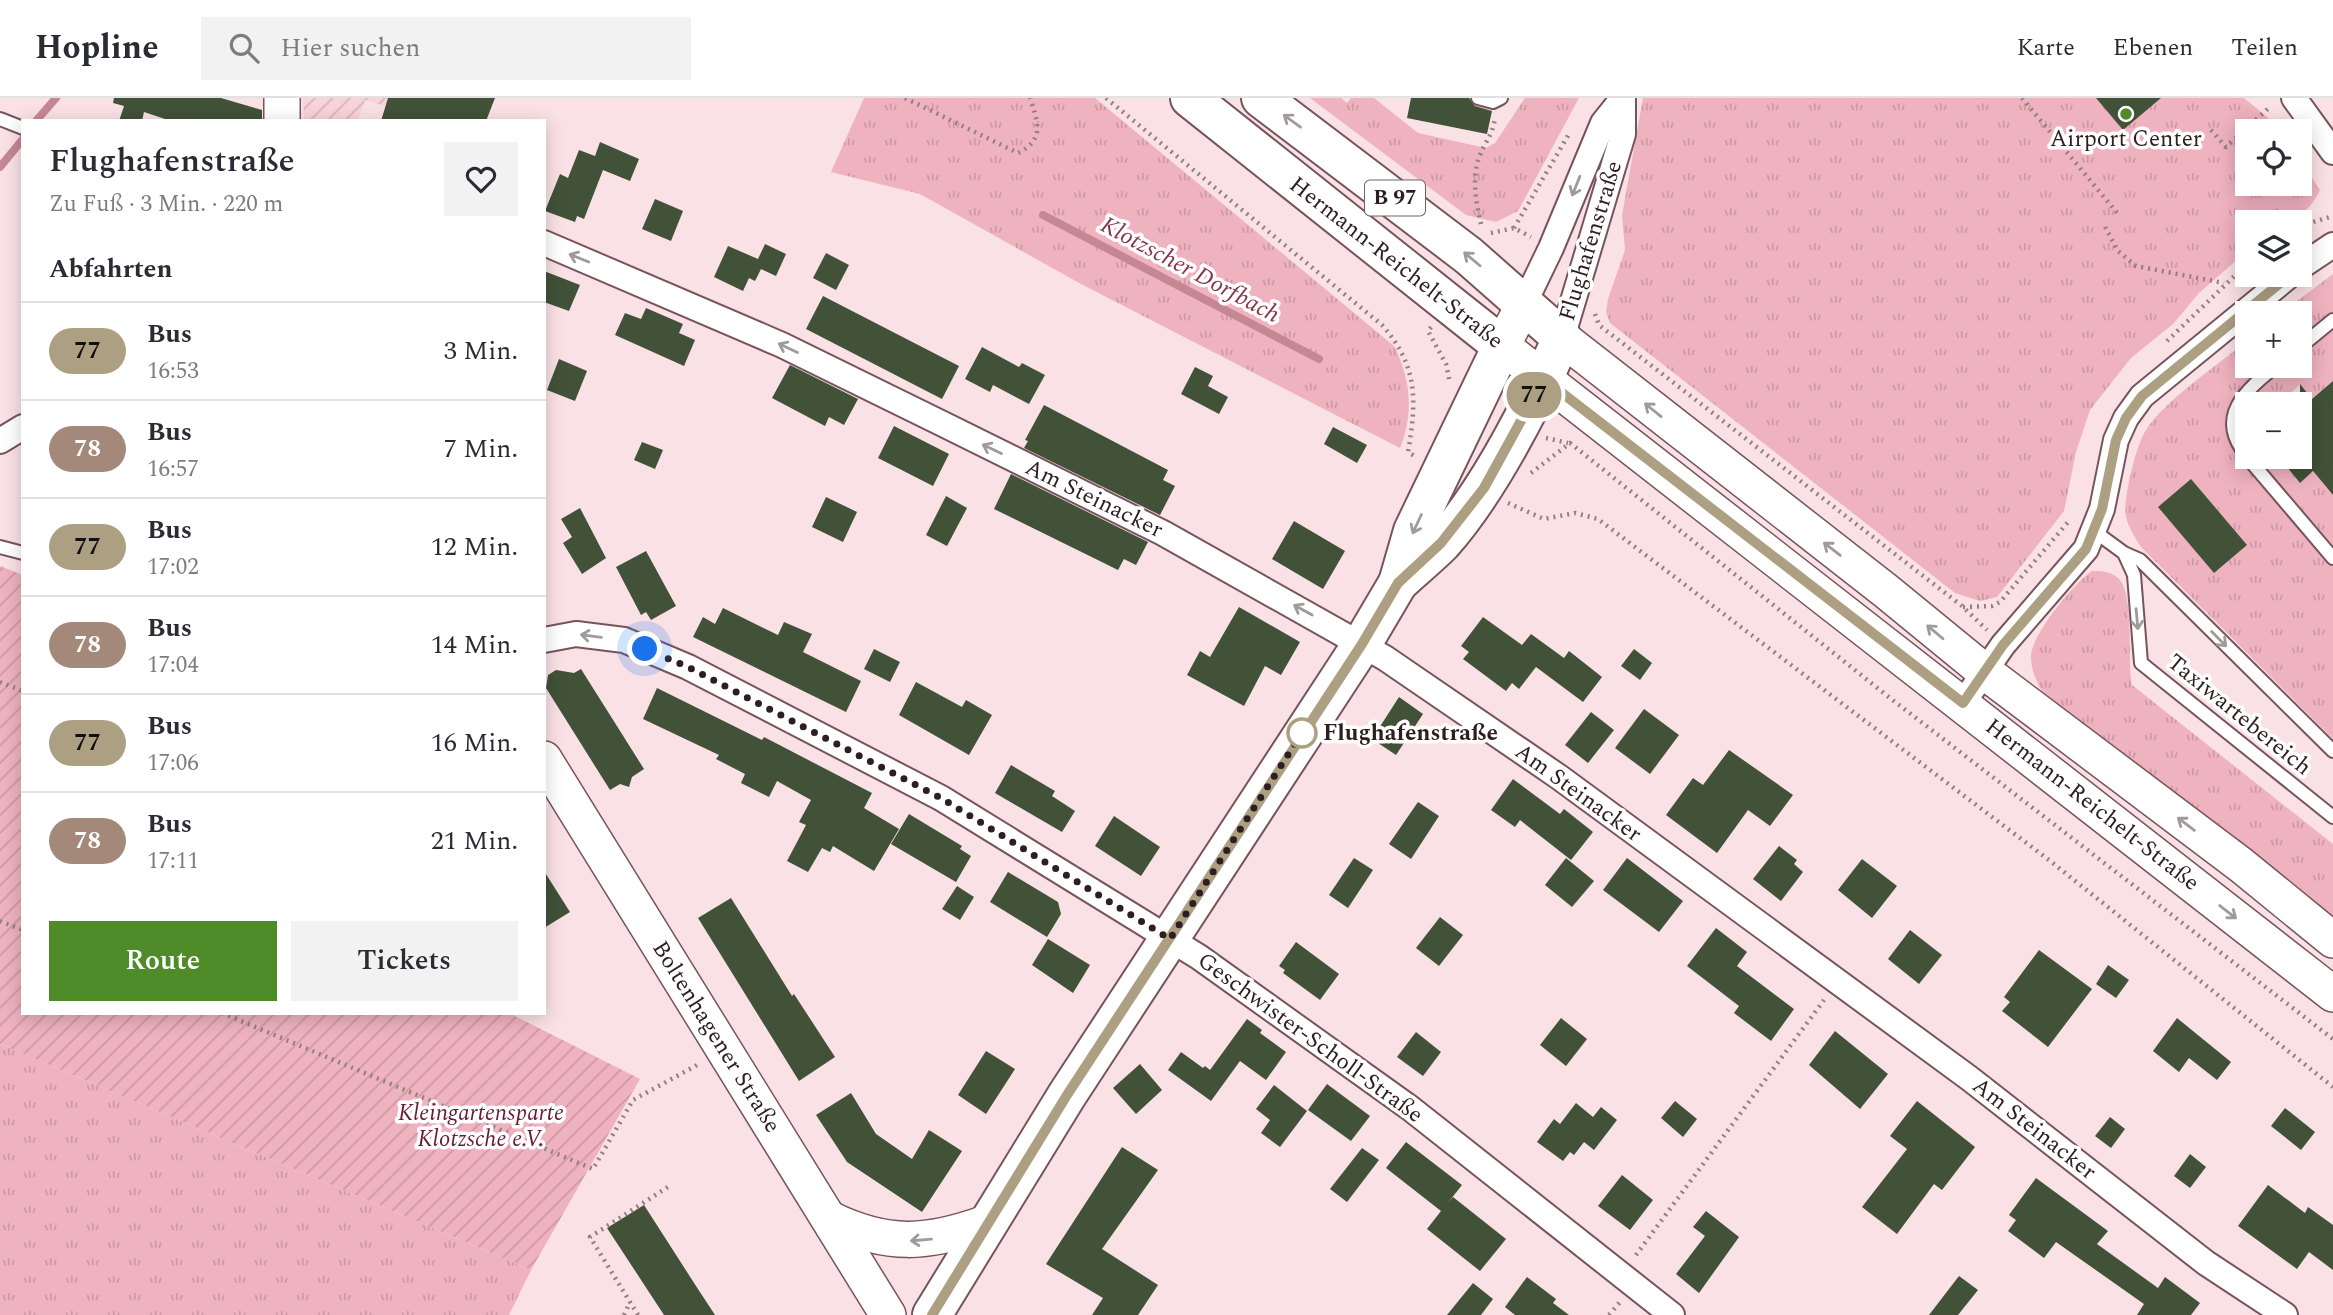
<!DOCTYPE html>
<html lang="de">
<head>
<meta charset="utf-8">
<style>
  body { margin:0; font-family:Spectral,serif; background:#f2f2f3; color:#2b2b33; height:100vh; display:flex; flex-direction:column; font-size:26px; white-space:nowrap }
  * { box-sizing:border-box; margin:0 }
  p { font-size:23px; color:#7c7c81 }
  .icon { flex:none; width:38px; height:38px; fill:none; stroke:currentColor; stroke-width:2; stroke-linecap:round; stroke-linejoin:round }
  .map { position:relative; flex:1; overflow:hidden }
  .side { position:absolute; left:21px; top:21px; width:525px; height:896px; display:flex; flex-direction:column; background:#fff; border-radius:0px; box-shadow:0 4px 18px #0003 }
  .side>* { flex:none }
  .badge { padding:0 14px; border-radius:23px; font-size:24px; line-height:46px }
  .tools { position:absolute; left:2235px; top:21px; display:grid; gap:14px }
  .tools a { display:grid; place-items:center; width:77px; height:77px; border-radius:0px; background:#fff; box-shadow:0 4px 18px #0003; font-size:35px }
  .you { position:absolute; width:35px; height:35px; margin:-18px; border:5px solid #fff; border-radius:50%; background:#1a73e8; box-shadow:0 0 0 10px #1a73e833 }
  .map>.badge { position:absolute; translate:-50% -50%; box-shadow:0 0 0 4px #fff }
  h2 { padding:0 28px; font-size:26px; line-height:63px }
  .round { display:grid; place-items:center; flex:none; width:74px; height:74px; border-radius:0px; background:#f2f2f3 }
  .overview { display:flex; align-items:center; justify-content:space-between; height:119px; padding:0 28px }
  h1 { font-size:33px; font-weight:600; line-height:52px }
  .button { display:flex; gap:14px; margin-top:auto; padding:14px 28px }
  .button a { flex:1; height:80px; border-radius:0px; background:#4f8b28; color:#fff; font-size:28px; font-weight:600; line-height:80px; text-align:center }
  .button a+a { background:#f2f2f3; color:#2b2b33 }
  ul { padding:0; list-style:none }
  li { display:flex; align-items:center; gap:21px; height:98px; padding:0 28px; border-top:2px solid #e1e1e2 }
  li div { flex:1 }
  li b { display:block; font-size:26px }
  li em { font-style:normal }
  li .badge { min-width:77px; font-weight:700; text-align:center }
  header { display:flex; align-items:center; gap:42px; box-sizing:border-box; height:98px; padding:0 35px; background:#fff; border-bottom:2px solid #e1e1e2 }
  header strong { font-size:33px }
  nav { display:flex; gap:38px; margin-inline-start:auto; font-size:24px }
  .search { width:490px; height:63px; background:#f2f2f3; display:flex; align-items:center; gap:18px; box-sizing:border-box; padding:0 24px; border-radius:0px; color:#7c7c81; font-size:26px }
  .map>svg:first-child { display:block }
</style>
</head>
<body>
<header>
<strong>Hopline</strong>
<div class="search"><svg class="icon" aria-label="search" viewBox="0 0 24 24"><circle cx="10" cy="10" r="6"/><path d="M15 15l6 6"/></svg>Hier suchen</div>
<nav><a>Karte</a><a>Ebenen</a><a>Teilen</a></nav>
</header>
<div class="map">
<svg width="2333" height="1217" viewBox="0 0 2333 1217">
  <defs>
    <pattern id="industrial-furrows" width="10" height="10" patternUnits="userSpaceOnUse" patternTransform="scale(1.75)"><rect width="10" height="10" fill="#fad2da"/><path d="M-1 1l2-2M0 10L10 0M9 11l2-2" fill="none" stroke="#d7b4bb"/></pattern>
    <pattern id="grass-tufts" width="24" height="20" patternUnits="userSpaceOnUse" patternTransform="scale(1.75)"><rect width="24" height="20" fill="#efb2bf"/><path d="M3 7l-1-3M5 7V3M7 7l1-3M15 17l-1-3M17 17v-4M19 17l1-3" fill="none" stroke="#cd99a4"/></pattern>
    <pattern id="garden-furrows" width="10" height="10" patternUnits="userSpaceOnUse" patternTransform="scale(1.75)"><rect width="10" height="10" fill="#efb2bf"/><path d="M-1 1l2-2M0 10L10 0M9 11l2-2" fill="none" stroke="#cd99a4"/></pattern>
  </defs>
  <rect width="100%" height="100%" fill="#fae1e5"/>
  <path fill="url(#industrial-furrows)" d="M303,0H453L434,23L365,2L358,23H304Z"/>
  <g fill="url(#grass-tufts)">
    <path d="M864,0H1095L1394,248C1411,282 1414,315 1400,350L1081,186L920,96L831,74Z"/>
    <path d="M1310,0H1341L1347,5L1351,0H1374L1418,35L1486,50L1495,45L1525,0H1579L1518,113L1496,124L1466,117Z"/>
    <path d="M1643,0H2244L2284,33H2247V86H2300V62L2320,92C2304,126 2281,124 2247,124V153L2199,195L2173,226L2131,260L2090,312L2076,354L2064,413L1997,499L1980,503L1955,495L1610,225L1606,214L1608,201L1625,152L1622,117Z"/>
    <path d="M2333,176V283L2312,301L2300,287L2277,306H2247V359H2279L2300,384L2313,373L2333,397V641L2141,449C2123,421 2123,416 2129,383C2133,367 2137,347 2146,332C2163,304 2220,265 2247,243V268H2300V215H2281Z"/>
    <path d="M2092,473C2102,473 2110,473 2118,480C2135,494 2127,563 2132,587L2333,746V825L2043,595C2036,583 2031,572 2031,558C2032,536 2074,485 2092,473Z"/>
    <path d="M0,946L531,1172L509,1217H0Z"/>
  </g>
  <path fill="url(#garden-furrows)" d="M0,468L23,477V915H509L640,981L531,1172L0,946Z"/>
  <g fill="none" stroke-linecap="round" stroke-linejoin="round">
    <g stroke="#c58794" stroke-width="8">
      <path d="M36,23L56,0"/>
      <path d="M0,69L23,41"/>
      <path d="M1043,117L1319,261"/>
    </g>
  </g>
  <g fill="#415238">
    <path d="M114,0H221L262,12V23H171L144,14L142,23H119L124,8L113,5Z"/>
    <path d="M388,0H495L486,23H381Z"/>
    <path d="M1411,0H1469L1475,8L1492,13L1487,36L1407,20Z"/>
    <path d="M2096,0H2161L2123,32Z"/>
    <path d="M600,44L639,61L630,83L603,72L584,121L577,118L575,124L545,113L560,76L568,80L579,52L595,58Z"/>
    <path d="M655,101L683,113L671,143L642,131Z"/>
    <path d="M765,146L786,156L776,178L761,171L755,183L749,180L743,193L714,179L728,148L758,161Z"/>
    <path d="M826,155L849,167L836,192L813,180Z"/>
    <path d="M544,173L580,187L569,213L544,204Z"/>
    <path d="M823,198L959,268L942,301L806,231Z"/>
    <path d="M646,210L683,226L679,235L695,242L684,268L615,237L625,215L641,221Z"/>
    <path d="M982,249L1019,269L1022,265L1045,277L1029,306L993,287L990,294L965,281Z"/>
    <path d="M559,261L587,273L575,303L547,292Z"/>
    <path d="M790,267L858,301L844,327L829,319L825,328L772,300Z"/>
    <path d="M1195,269L1213,278L1208,288L1228,299L1219,316L1181,296Z"/>
    <path d="M2333,283V397L2313,373L2300,385L2279,359H2300V286L2312,301Z"/>
    <path d="M1044,307L1168,372L1163,382L1175,388L1160,417L1024,350L1028,343L1025,342Z"/>
    <path d="M894,328L949,356L933,388L878,360Z"/>
    <path d="M1333,329L1367,347L1357,365L1324,346Z"/>
    <path d="M642,344L663,352L655,371L634,362Z"/>
    <path d="M1011,376L1148,444L1136,467L1124,461L1118,472L994,411Z"/>
    <path d="M2191,381L2247,447L2214,475L2158,409Z"/>
    <path d="M946,398L967,410L947,448L926,437Z"/>
    <path d="M826,399L857,414L843,444L812,429Z"/>
    <path d="M580,410L606,460L582,476L563,445L572,439L561,421Z"/>
    <path d="M1294,423L1345,453L1323,491L1272,461Z"/>
    <path d="M646,453L676,508L651,522L646,514L641,517L616,469Z"/>
    <path d="M1239,509L1300,544L1281,577L1265,568L1244,608L1187,577L1200,553L1210,559Z"/>
    <path d="M723,510L778,537L784,524L812,536L803,554L861,583L846,614L693,539L703,519L715,526Z"/>
    <path d="M1483,519L1522,547L1531,536L1564,560L1569,553L1602,579L1583,604L1536,569L1519,591L1512,585L1506,593L1463,561L1469,554L1461,548Z"/>
    <path d="M874,551L900,564L890,584L864,571Z"/>
    <path d="M1634,551L1652,565L1640,582L1621,568Z"/>
    <path d="M581,571L644,671L632,679L629,689L620,686L610,692L546,590L548,577L556,572L574,575Z"/>
    <path d="M916,584L962,609L966,602L992,617L969,657L899,617Z"/>
    <path d="M657,590L762,642L764,639L872,695L864,710L899,731L874,773L833,748L830,754L822,750L808,774L787,763L806,727L799,724L811,702L777,683L769,699L741,685L745,676L716,661L719,657L643,621Z"/>
    <path d="M1399,599L1423,616L1396,657L1372,641Z"/>
    <path d="M1644,611L1679,637L1650,676L1615,650Z"/>
    <path d="M1591,614L1614,632L1588,665L1565,647Z"/>
    <path d="M1729,652L1793,697L1770,728L1748,712L1717,755L1666,717L1693,680L1703,687Z"/>
    <path d="M1011,667L1055,693L1052,698L1075,713L1062,734L995,695Z"/>
    <path d="M1513,681L1560,716L1564,711L1593,734L1571,762L1520,722L1515,729L1491,712Z"/>
    <path d="M1418,704L1439,718L1411,761L1389,746Z"/>
    <path d="M909,716L962,748L960,751L971,758L956,784L891,746Z"/>
    <path d="M1114,718L1160,749L1141,778L1095,748Z"/>
    <path d="M1779,748L1797,762L1794,766L1803,774L1781,803L1753,781Z"/>
    <path d="M1354,760L1373,772L1348,810L1329,797Z"/>
    <path d="M1566,760L1594,783L1572,809L1545,787Z"/>
    <path d="M1627,760L1683,803L1659,834L1603,792Z"/>
    <path d="M1862,761L1897,788L1872,820L1838,792Z"/>
    <path d="M544,773L570,814L544,830Z"/>
    <path d="M1008,774L1058,804L1061,816L1047,839L990,804Z"/>
    <path d="M957,788L974,799L960,822L942,811Z"/>
    <path d="M731,800L792,898L794,896L835,959L799,983L698,820Z"/>
    <path d="M1440,819L1463,837L1439,868L1416,850Z"/>
    <path d="M1716,830L1747,854L1737,868L1794,911L1771,943L1734,915L1739,908L1687,868Z"/>
    <path d="M1910,832L1942,857L1919,886L1888,861Z"/>
    <path d="M1048,841L1090,867L1073,895L1032,867Z"/>
    <path d="M1296,844L1339,876L1320,902L1283,875L1285,872L1279,868Z"/>
    <path d="M2039,852L2092,891L2048,949L2002,913L2010,904L2004,899Z"/>
    <path d="M2108,867L2129,882L2116,900L2096,886Z"/>
    <path d="M1561,920L1587,941L1566,968L1540,947Z"/>
    <path d="M2177,920L2231,964L2217,982L2189,960L2179,974L2153,953Z"/>
    <path d="M1247,921L1262,932L1260,935L1286,954L1266,982L1240,963L1211,1003L1168,972L1181,954L1203,970L1205,968L1210,972Z"/>
    <path d="M1835,933L1888,976L1860,1011L1809,967Z"/>
    <path d="M1416,934L1441,954L1423,978L1397,959Z"/>
    <path d="M986,953L1015,971L986,1016L958,997Z"/>
    <path d="M1140,966L1162,992L1136,1016L1113,990Z"/>
    <path d="M1327,986L1370,1018L1351,1043L1308,1012Z"/>
    <path d="M1274,987L1307,1013L1280,1049L1261,1035L1270,1022L1256,1011Z"/>
    <path d="M851,995L876,1036L912,1061L929,1032L962,1053L922,1114L847,1064L816,1017Z"/>
    <path d="M1675,1003L1697,1021L1683,1039L1661,1020Z"/>
    <path d="M1917,1003L1975,1049L1942,1092L1934,1086L1897,1136L1862,1109L1907,1051L1890,1038Z"/>
    <path d="M1576,1005L1593,1019L1601,1009L1617,1022L1594,1052L1584,1044L1574,1057L1570,1054L1563,1063L1537,1044L1554,1021L1560,1026Z"/>
    <path d="M2285,1010L2315,1034L2301,1052L2271,1028Z"/>
    <path d="M2110,1019L2125,1031L2111,1050L2095,1038Z"/>
    <path d="M1406,1044L1462,1087L1447,1106L1453,1099L1506,1141L1480,1173L1427,1131L1441,1113L1386,1070Z"/>
    <path d="M1122,1049L1158,1072L1102,1151L1158,1187L1138,1217H1092L1103,1200L1046,1166Z"/>
    <path d="M1362,1050L1379,1062L1347,1104L1330,1091Z"/>
    <path d="M2190,1056L2206,1069L2190,1090L2174,1078Z"/>
    <path d="M1622,1077L1653,1102L1630,1132L1598,1108Z"/>
    <path d="M2036,1080L2108,1133L2097,1146L2158,1190L2165,1179L2200,1205L2191,1217H2137L2144,1206L2056,1144L2044,1160L2008,1133L2016,1122L2009,1117Z"/>
    <path d="M2268,1087L2305,1115L2308,1109L2333,1127V1172L2309,1154L2297,1171L2238,1128Z"/>
    <path d="M644,1107L696,1188L715,1217H664L607,1130Z"/>
    <path d="M1706,1113L1739,1139L1699,1195L1676,1176L1705,1138L1693,1129Z"/>
    <path d="M1959,1178L1978,1192L1958,1217H1929Z"/>
    <path d="M1527,1179L1556,1201L1553,1205L1569,1217H1515L1505,1209Z"/>
    <path d="M1473,1185L1493,1201L1481,1217H1447Z"/>
  </g>
  <g fill="none" stroke-linecap="round" stroke-linejoin="round">
    <g stroke="#77545c" stroke-width="16">
      <g id="lane">
        <path d="M1478,0L1493,4L1501,0"/>
        <path d="M0,21L23,30"/>
        <path d="M2300,249L2333,222"/>
        <path d="M2247,358C2214,319 2246,292 2276,268"/>
        <path d="M2247,359L2333,460"/>
        <path d="M2094,433L2124,455L2140,462L2333,653"/>
        <path d="M0,449L23,455"/>
        <path d="M2124,455L2134,477L2141,565L2333,719"/>
      </g>
    </g>
    <g stroke="#77545c" stroke-width="28">
      <g id="street">
        <path d="M2294,0L2333,54"/>
        <path d="M544,145L782,247L945,327L1163,435L1385,560L1559,679L1969,980L2206,1165L2285,1217"/>
        <path d="M2300,169L2333,147"/>
        <path d="M1524,206L1551,150L1603,25L1623,0"/>
        <path d="M1562,240L1623,36V0"/>
        <path d="M0,343L23,329"/>
        <path d="M544,542L576,536L624,542L688,569L941,700L1199,859L1410,1010L1672,1217"/>
        <path d="M1963,605L2003,547L2086,451L2102,411L2116,342L2126,320L2142,298L2290,177"/>
      </g>
    </g>
    <g stroke="#77545c" stroke-width="38">
      <g id="secondary">
        <path d="M282,0V23"/>
        <path d="M1524,206L1502,248L2333,896"/>
        <path d="M1562,240L1886,493L1985,574L2241,767L2333,842"/>
        <path d="M544,661L888,1217"/>
        <path d="M830,1121C887,1149 928,1146 986,1125"/>
      </g>
    </g>
    <g stroke="#77545c" stroke-width="42">
      <g id="primary">
        <path d="M1261,0L1469,158L1562,240C1532,307 1490,391 1442,445C1428,459 1412,472 1398,485"/>
        <path d="M932,1217L1067,997L1362,546L1398,485L1413,433L1502,248L1190,0"/>
      </g>
    </g>
    <g stroke="#937f82" stroke-width="4.5" stroke-dasharray="2 5" stroke-linecap="butt">
      <path d="M905,0L1018,55C1045,42 1038,24 1030,0"/>
      <path d="M1106,0L1382,227C1418,268 1417,302 1408,354L1416,359"/>
      <path d="M2022,0L2118,116"/>
      <path d="M2211,32L2226,49L2271,8"/>
      <path d="M1481,126C1476,104 1471,79 1480,57C1486,42 1491,40 1495,21"/>
      <path d="M2300,128L2333,118"/>
      <path d="M2105,129L2118,153L2136,168L2224,185"/>
      <path d="M1514,130L1569,36"/>
      <path d="M1491,135L1514,130L1531,139"/>
      <path d="M1595,216L1599,227L1962,508L1987,532"/>
      <path d="M1431,229L1428,233L1446,266L1450,285"/>
      <path d="M2167,243L2247,166"/>
      <path d="M1546,340L1568,345"/>
      <path d="M1531,375L1570,345L1890,600L2333,941"/>
      <path d="M1508,405L1544,421L1575,415L1598,421L2049,762L2333,989"/>
      <path d="M1963,509L1992,508L2000,504L2069,423"/>
      <path d="M0,584L23,593"/>
      <path d="M0,823L23,832"/>
      <path d="M222,915L593,1071L633,1002L699,966"/>
      <path d="M1636,1157L1824,902"/>
      <path d="M624,1217L630,1204"/>
      <path d="M638,1217L590,1139L671,1087"/>
      <path d="M1609,1217L1620,1204"/>
    </g>
    <use href="#lane" stroke="#fff" stroke-width="12"/>
    <use href="#street" stroke="#fff" stroke-width="24"/>
    <use href="#secondary" stroke="#fff" stroke-width="35"/>
    <use href="#primary" stroke="#fff" stroke-width="38"/>
  </g>
  <defs><path id="oneway-shaft" d="M-6 0H5M1.5-3L5.5 0L1.5 3" fill="none" stroke-width="1.6" stroke-linecap="round" stroke-linejoin="round" transform="scale(1.75)"/></defs>
  <g stroke="#a09a9b">
    <use href="#oneway-shaft" transform="translate(1292 23) rotate(-144)"/>
    <use href="#oneway-shaft" transform="translate(1576 88) rotate(112)"/>
    <use href="#oneway-shaft" transform="translate(579 160) rotate(-158)"/>
    <use href="#oneway-shaft" transform="translate(1472 161) rotate(-140)"/>
    <use href="#oneway-shaft" transform="translate(788 250) rotate(-154)"/>
    <use href="#oneway-shaft" transform="translate(1653 312) rotate(-141)"/>
    <use href="#oneway-shaft" transform="translate(992 351) rotate(-154)"/>
    <use href="#oneway-shaft" transform="translate(1417 426) rotate(115)"/>
    <use href="#oneway-shaft" transform="translate(1832 451) rotate(-142)"/>
    <use href="#oneway-shaft" transform="translate(1303 512) rotate(-151)"/>
    <use href="#oneway-shaft" transform="translate(2137 521) rotate(85)"/>
    <use href="#oneway-shaft" transform="translate(1935 534) rotate(-140)"/>
    <use href="#oneway-shaft" transform="translate(591 538) rotate(-173)"/>
    <use href="#oneway-shaft" transform="translate(2219 541) rotate(45)"/>
    <use href="#oneway-shaft" transform="translate(2186 726) rotate(-143)"/>
    <use href="#oneway-shaft" transform="translate(2228 814) rotate(38)"/>
    <use href="#oneway-shaft" transform="translate(921 1142) rotate(175)"/>
  </g>
  <g fill="none" stroke-linecap="round" stroke-linejoin="round">
    <g stroke="#fff" stroke-width="16">
      <path id="line" d="M932,1217L1067,997L1362,546L1398,485L1441,445L1484,390L1544,281L1963,605L2003,547L2086,451L2102,411L2116,342L2126,320L2142,298L2290,177"/>
    </g>
    <use href="#line" stroke="#ad9f82" stroke-width="10"/>
    <path stroke="#2d1e21" stroke-width="7" stroke-dasharray="0 12.6" d="M645,551L688,569L941,700L1170,841L1302,635"/>
  </g>
  <circle fill="#4f8b28" stroke="#fff" stroke-width="2.5" cx="2126" cy="16" r="7"/>
  <circle fill="#fff" stroke="#ad9f82" stroke-width="3.5" cx="1302" cy="635" r="14"/>
  <g text-anchor="middle" dominant-baseline="central" stroke-width="7" stroke-linejoin="round" paint-order="stroke">
    <rect fill="#fff" stroke="#6c6264" stroke-width="2" x="1365" y="82.5" width="60" height="35" rx="5"/>
    <g font-size="21" font-weight="bold" fill="#2d1e21">
      <text x="1395" y="100">B 97</text>
    </g>
    <g font-size="23" fill="#2d1e21" stroke="#fff">
      <text x="2126" y="41">Airport Center</text>
    </g>
    <g font-size="23" fill="#2d1e21" stroke="#fff">
      <text transform="translate(1591 143) rotate(-73)">Flughafenstraße</text>
      <text transform="translate(1396 165) rotate(38)">Hermann-Reichelt-Straße</text>
      <text transform="translate(1094 401) rotate(26)">Am Steinacker</text>
      <text transform="translate(2239 617) rotate(39)">Taxiwartebereich</text>
      <text transform="translate(1578 695) rotate(36)">Am Steinacker</text>
      <text transform="translate(2092 707) rotate(38)">Hermann-Reichelt-Straße</text>
      <text transform="translate(716 939) rotate(58)">Boltenhagener Straße</text>
      <text transform="translate(1310 940) rotate(36)">Geschwister-Scholl-Straße</text>
      <text transform="translate(2034 1031) rotate(38)">Am Steinacker</text>
    </g>
    <g font-size="23" font-weight="bold" fill="#2d1e21" stroke="#fff" text-anchor="start">
      <text x="1323" y="635">Flughafenstraße</text>
    </g>
    <g font-size="23" font-style="italic" fill="#671c34" stroke="#fff">
      <text x="481" y="1015">Kleingartensparte<tspan x="481" dy="26">Klotzsche e.V.</tspan></text>
    </g>
    <g font-size="24" font-style="italic" fill="#84374c" stroke="#fff">
      <text transform="translate(1190 172) rotate(28)">Klotzscher Dorfbach</text>
    </g>
  </g>
</svg>
<div class="tools">
<a><svg class="icon" aria-label="locate" viewBox="0 0 24 24"><circle cx="12" cy="12" r="6"/><path d="M12 2v4M12 18v4M2 12h4M18 12h4"/></svg></a>
<a><svg class="icon" aria-label="layers" viewBox="0 0 24 24"><path d="M12 4l9 5-9 5-9-5zM3 14l9 5 9-5"/></svg></a>
<a>+</a>
<a>−</a>
</div>
<div class="you" style="left:645px;top:551px"></div>
<b class="badge" style="left:1534px;top:297px;background:#ad9f82;color:#111">77</b>
<section class="side">
<div class="overview"><div><h1>Flughafenstraße</h1><p>Zu Fuß · 3 Min. · 220 m</p></div><a class="round"><svg class="icon" aria-label="heart" viewBox="0 0 24 24"><path d="M12 20l-8-8c-3-5 5-10 8-4 3-6 11-1 8 4z"/></svg></a></div>
<h2>Abfahrten</h2>
<ul>
<li><span class="badge" style="background:#ad9f82;color:#111">77</span><div><b>Bus</b><p>16:53</p></div><em>3 Min.</em></li>
<li><span class="badge" style="background:#a4897a;color:#fff">78</span><div><b>Bus</b><p>16:57</p></div><em>7 Min.</em></li>
<li><span class="badge" style="background:#ad9f82;color:#111">77</span><div><b>Bus</b><p>17:02</p></div><em>12 Min.</em></li>
<li><span class="badge" style="background:#a4897a;color:#fff">78</span><div><b>Bus</b><p>17:04</p></div><em>14 Min.</em></li>
<li><span class="badge" style="background:#ad9f82;color:#111">77</span><div><b>Bus</b><p>17:06</p></div><em>16 Min.</em></li>
<li><span class="badge" style="background:#a4897a;color:#fff">78</span><div><b>Bus</b><p>17:11</p></div><em>21 Min.</em></li>
</ul>
<div class="button"><a>Route</a><a>Tickets</a></div>
</section>
</div>
</body>
</html>
